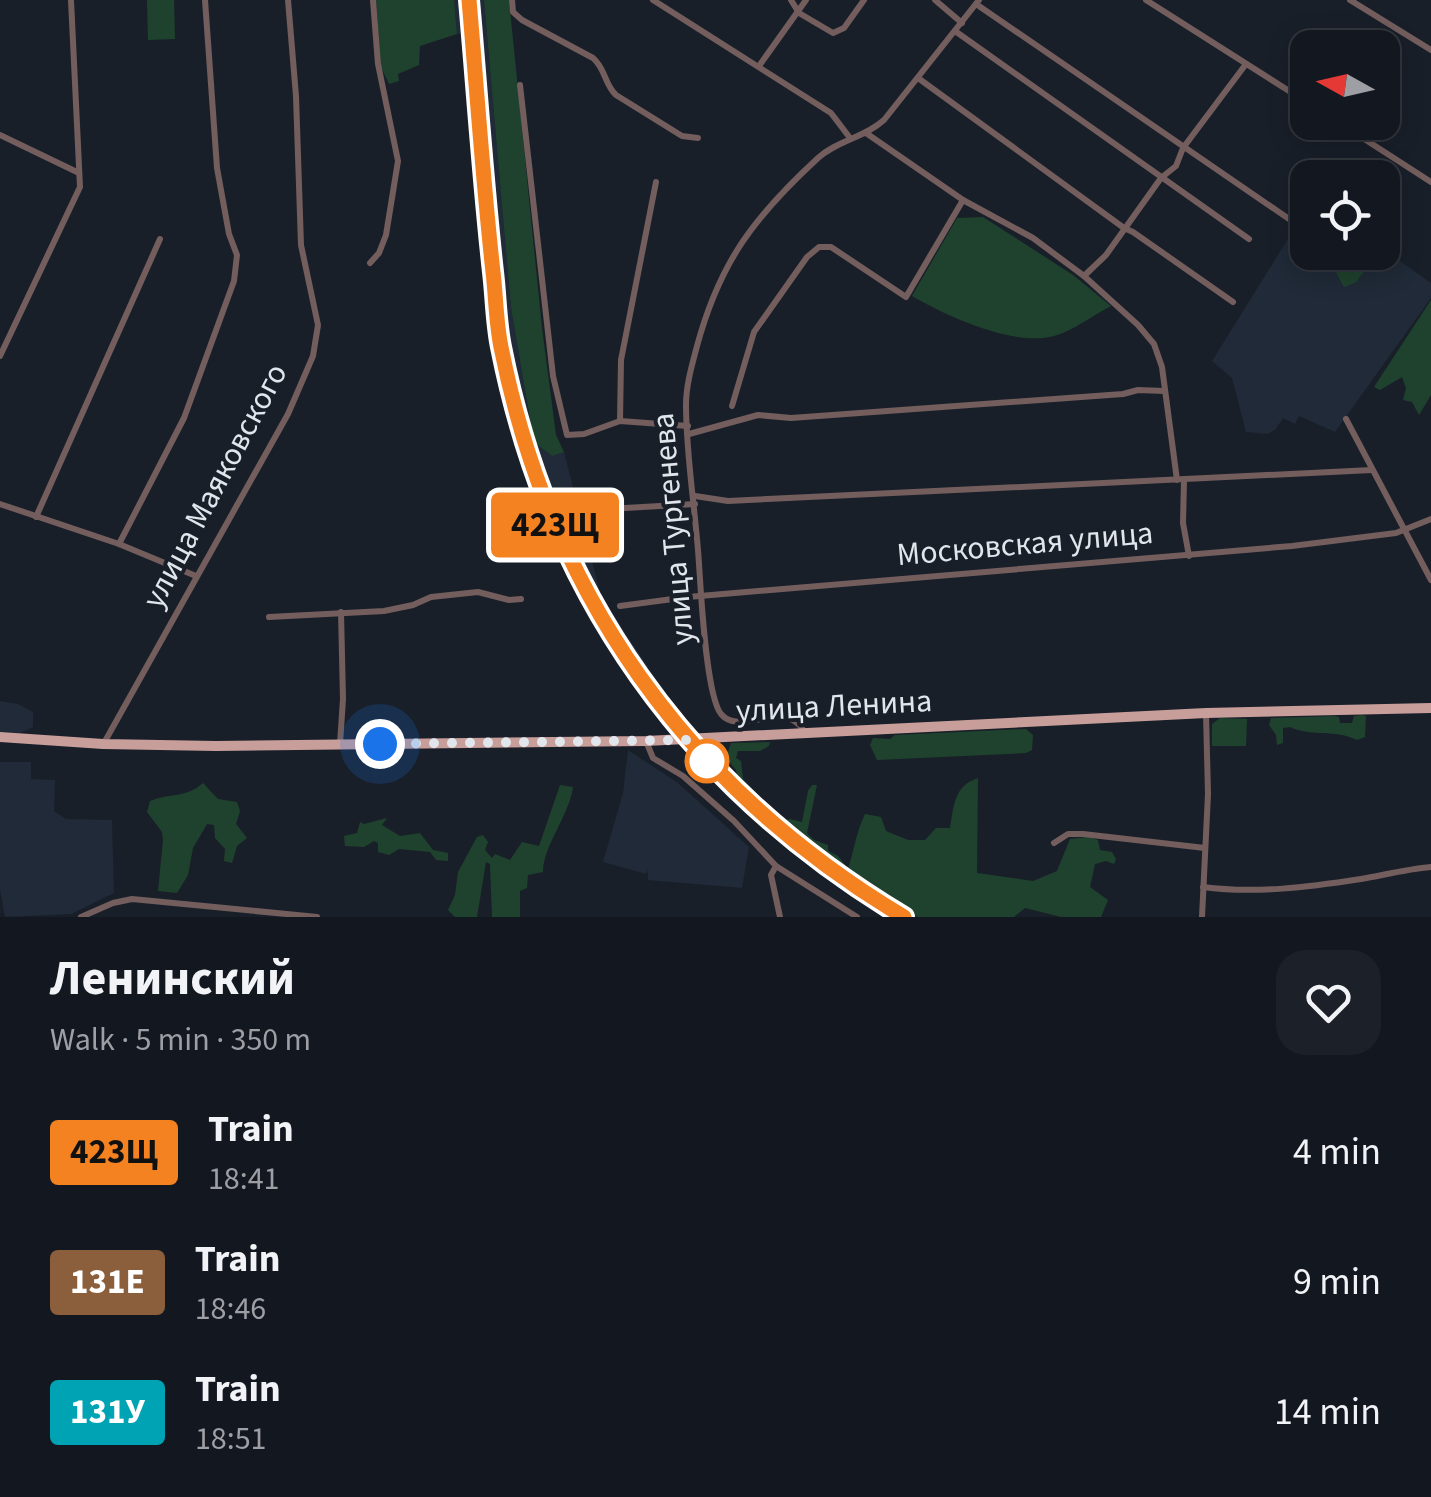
<!DOCTYPE html>
<html lang="en">
<head>
<meta charset="utf-8">
<style>
  body { margin:0; font-family:"Source Sans 3",sans-serif; background:#1c2028; color:#f1f3f6; height:100vh; display:flex; flex-direction:column; font-size:38px; white-space:nowrap }
  * { box-sizing:border-box; margin:0 }
  p { font-size:32px; color:#9d9fa4 }
  .icon { flex:none; width:55px; height:55px; fill:none; stroke:currentColor; stroke-width:2; stroke-linecap:round; stroke-linejoin:round }
  .map { position:relative; height:917px; overflow:hidden }
  .drawer { display:flex; flex-direction:column; background:#13171f; flex:1 }
  .drawer>* { flex:none }
  .badge { padding:0 20px; border-radius:8px; font-size:35px; line-height:65px }
  .needle { width:65px; rotate:278deg }
  .controls { position:absolute; left:1290px; top:30px; display:grid; gap:20px }
  .controls a { display:grid; place-items:center; width:110px; height:110px; border-radius:20px; background:#13171f; box-shadow:0 5px 25px #0003,0 0 0 2px #32363d; font-size:50px }
  .you { position:absolute; width:50px; height:50px; margin:-25px; border:8px solid #fff; border-radius:50%; background:#1a73e8; box-shadow:0 0 0 15px #1a73e833 }
  .map>.badge { position:absolute; translate:-50% -50%; box-shadow:0 0 0 5px #fff }
  .round { display:grid; place-items:center; flex:none; width:105px; height:105px; border-radius:30px; background:#1c2028 }
  .head { display:flex; align-items:center; justify-content:space-between; height:170px; padding:0 50px }
  h1 { font-size:48px; font-weight:700; line-height:75px }
  ul { padding:0; list-style:none }
  li { display:flex; align-items:center; gap:30px; height:130px; padding:0 50px }
  li div { flex:1 }
  li b { display:block; font-size:38px }
  li em { font-style:normal }
  li .badge { min-width:110px; font-weight:700; text-align:center }
  .map>svg:first-child { display:block }
</style>
</head>
<body>
<div class="map">
<svg width="1431" height="917" viewBox="0 0 1431 917">
  <rect width="100%" height="100%" fill="#191f29"/>
  <g fill="#202a38">
    <path d="M454,0H484L511,308L534,442L552,456L564,452L601,596L679,714L724,760L734,781L777,823L845,874L918,917H890L837,887L724,794L675,737L639,684L589,609L552,538L520,448L495,363L464,33L457,34Z"/>
    <path d="M1294,229L1307,239L1308,252H1382L1383,249L1431,283V298L1335,432L1299,416L1295,424L1283,418L1275,430L1267,434L1246,432L1232,378L1212,361Z"/>
    <path d="M0,701L18,704L33,712V727L20,733L0,732Z"/>
    <path d="M628,750L678,783L749,847L742,888L648,880V870L646,874L603,862L623,793Z"/>
    <path d="M0,762H31V779L55,780L54,811L66,819L112,820L114,893L71,914L5,917L0,890Z"/>
  </g>
  <g fill="#1f422e">
    <path d="M147,0H174L175,39L148,40Z"/>
    <path d="M376,0H454L457,34L420,46L419,65L398,74L399,81L389,84L381,67Z"/>
    <path d="M484,0H509L542,328L556,435L564,452L552,456L534,442L511,308Z"/>
    <path d="M983,217L1073,275L1111,306C1093,315 1073,331 1054,336C1014,347 946,316 912,296L957,218Z"/>
    <path d="M1314,253H1379L1355,283L1344,287L1331,263Z"/>
    <path d="M1431,300V395L1419,415L1412,402L1403,400L1406,388L1402,377L1380,390L1374,387Z"/>
    <path d="M1362,715L1366,716L1365,737L1357,740C1335,729 1311,737 1290,727L1283,728V743L1277,745L1276,735L1269,725L1271,718L1334,716L1339,717L1340,723H1352L1354,716Z"/>
    <path d="M1220,718L1247,719L1246,746H1212V724Z"/>
    <path d="M1026,729L1033,735L1032,750L1026,753L877,760L870,745L873,738L890,739L895,735Z"/>
    <path d="M770,742L769,746L760,751H738L736,758L741,761L743,779L758,795L755,800L738,782L736,770L726,758L731,743Z"/>
    <path d="M978,778L977,873L1033,881L1057,871L1070,839L1088,837L1098,840L1100,850L1112,852L1116,859L1114,864L1106,861L1095,864L1090,887L1108,900L1101,917H1061L1025,908L1014,917H918L846,874C854,854 855,834 865,814L881,817L886,831L908,840H925L936,828H950C954,805 954,786 978,778Z"/>
    <path d="M203,783L218,799L237,802L240,811L236,824L247,838L237,846L232,863L224,861L225,849L215,838L214,825L207,824L193,848L188,875L177,893L158,891L163,840L162,832L147,812L150,801C169,793 187,798 203,783Z"/>
    <path d="M560,785L573,787C569,816 543,846 543,872L528,875L527,888L520,891V917H492L490,864L486,862L477,917H455L448,910L455,895L458,872L477,837L483,835L488,842L485,850L492,858L495,854L510,860L522,842L539,846Z"/>
    <path d="M812,785H817L807,833L814,840L828,845V851L838,856L845,865L843,870L777,823L790,819L802,822L808,791Z"/>
    <path d="M387,818L382,825L400,836L420,833L433,850L448,853V861L436,860L430,852L399,849L389,855L378,852V843L374,841L364,847L345,846L344,836L357,833L360,822L364,824Z"/>
  </g>
  <g fill="none" stroke-linecap="round" stroke-linejoin="round">
    <g stroke="#735e5d" stroke-width="6">
      <path d="M512,0L513,12L522,20L593,58C606,69 604,84 616,95L682,136L698,138"/>
      <path d="M653,0L831,113L850,138"/>
      <path d="M791,0L799,13L833,33L844,28L864,0"/>
      <path d="M935,0L962,23"/>
      <path d="M1146,0L1308,103"/>
      <path d="M1350,0L1431,50"/>
      <path d="M976,4L1308,232"/>
      <path d="M955,31L1249,239"/>
      <path d="M759,66L806,0"/>
      <path d="M918,78L1124,228L1133,232L1233,302"/>
      <path d="M520,85L553,376L567,435L584,434L620,421L688,426"/>
      <path d="M1338,122L1431,182"/>
      <path d="M866,133L963,200L1033,238L1084,276L1138,325L1154,344L1162,367L1177,480"/>
      <path d="M0,135L79,173"/>
      <path d="M370,263L379,253L386,235L398,161L378,64L373,0"/>
      <path d="M1084,276L1106,255L1161,178L1176,166L1183,148L1246,64"/>
      <path d="M0,356L80,187L71,0"/>
      <path d="M732,406L754,332L807,257L819,247H831L906,297L963,200"/>
      <path d="M1346,419L1431,580"/>
      <path d="M620,421L621,360L656,182"/>
      <path d="M689,434L758,415L791,418L1123,394L1138,390L1165,391"/>
      <path d="M1184,481L1183,523L1189,556"/>
      <path d="M695,496L728,501L1372,470"/>
      <path d="M0,504L119,544L196,576"/>
      <path d="M590,510L695,504"/>
      <path d="M36,517L160,239"/>
      <path d="M119,544L184,418L234,281L237,255L229,234L217,168L205,0"/>
      <path d="M620,606L688,597L1292,546L1396,533L1431,519"/>
      <path d="M269,617L384,611L413,605L431,597L478,592L509,600L521,599"/>
      <path d="M804,731C784,698 740,737 721,714C706,695 701,593 699,564C696,513 686,457 686,405C686,385 692,365 697,346C720,261 755,216 818,158C838,140 864,138 884,120L979,0"/>
      <path d="M646,741L653,758L683,776L734,821L776,866L771,875L780,917"/>
      <path d="M104,743L288,414L313,356L318,325L301,245L296,96L288,0"/>
      <path d="M340,744L343,699L341,612"/>
      <path d="M1054,843L1068,834H1083L1205,848"/>
      <path d="M776,866L857,917"/>
      <path d="M1203,887C1255,894 1309,887 1361,879C1384,875 1407,869 1431,867"/>
      <path d="M81,917L113,903L132,899L317,917"/>
      <path d="M1202,917L1208,794L1206,713"/>
    </g>
    <path stroke="#c89e9b" stroke-width="10" d="M0,737L103,744L216,746L646,741L1206,713L1431,708"/>
    <g stroke="#b4b9c0" stroke-width="6">
      <path id="rail" d="M470,0C477,91 483,182 493,272C496,297 496,323 501,347C548,594 689,789 904,917"/>
    </g>
    <use href="#rail" stroke="#191f29" stroke-width="2.5" stroke-dasharray="8" stroke-linecap="butt"/>
  </g>
  <g fill="none" stroke-linecap="round" stroke-linejoin="round">
    <g stroke="#fff" stroke-width="22">
      <path id="line" d="M469,0C477,91 483,182 493,272C496,297 496,323 501,347C550,595 688,788 904,917"/>
    </g>
    <use href="#line" stroke="#f58220" stroke-width="15"/>
    <path stroke="#e1e5ec" stroke-width="10" stroke-dasharray="0 18" d="M380,744L689,740L707,761"/>
  </g>
  <circle fill="#fff" stroke="#f58220" stroke-width="5" cx="707" cy="761" r="20"/>
  <g text-anchor="middle" dominant-baseline="central" stroke-width="8" stroke-linejoin="round" paint-order="stroke">
    <g font-size="32" fill="#e1e5ec" stroke="#191f29">
      <text transform="translate(215 486) rotate(-62)">улица Маяковского</text>
      <text transform="translate(673 529) rotate(-95)">улица Тургенева</text>
      <text transform="translate(1025 544) rotate(-5)">Московская улица</text>
      <text transform="translate(834 706) rotate(-3)">улица Ленина</text>
    </g>
  </g>
</svg>
<div class="controls">
<a><svg class="needle" viewBox="-14 -14 28 28"><path d="M0-13l5 13h-10z" fill="#e53935"/><path d="M0 13l5-13h-10z" fill="#9d9fa4"/></svg></a>
<a><svg class="icon" aria-label="locate" viewBox="0 0 24 24"><circle cx="12" cy="12" r="6"/><path d="M12 2v4M12 18v4M2 12h4M18 12h4"/></svg></a>
</div>
<div class="you" style="left:380px;top:744px"></div>
<b class="badge" style="left:555px;top:525px;background:#f58220;color:#111">423Щ</b>
</div>
<section class="drawer">
<div class="head"><div><h1>Ленинский</h1><p>Walk · 5 min · 350 m</p></div><a class="round"><svg class="icon" aria-label="heart" viewBox="0 0 24 24"><path d="M12 20l-8-8c-3-5 5-10 8-4 3-6 11-1 8 4z"/></svg></a></div>
<ul>
<li><span class="badge" style="background:#f58220;color:#111">423Щ</span><div><b>Train</b><p>18:41</p></div><em>4 min</em></li>
<li><span class="badge" style="background:#8b5e3c;color:#fff">131Е</span><div><b>Train</b><p>18:46</p></div><em>9 min</em></li>
<li><span class="badge" style="background:#00a3b4;color:#fff">131У</span><div><b>Train</b><p>18:51</p></div><em>14 min</em></li>
</ul>
</section>
</body>
</html>
